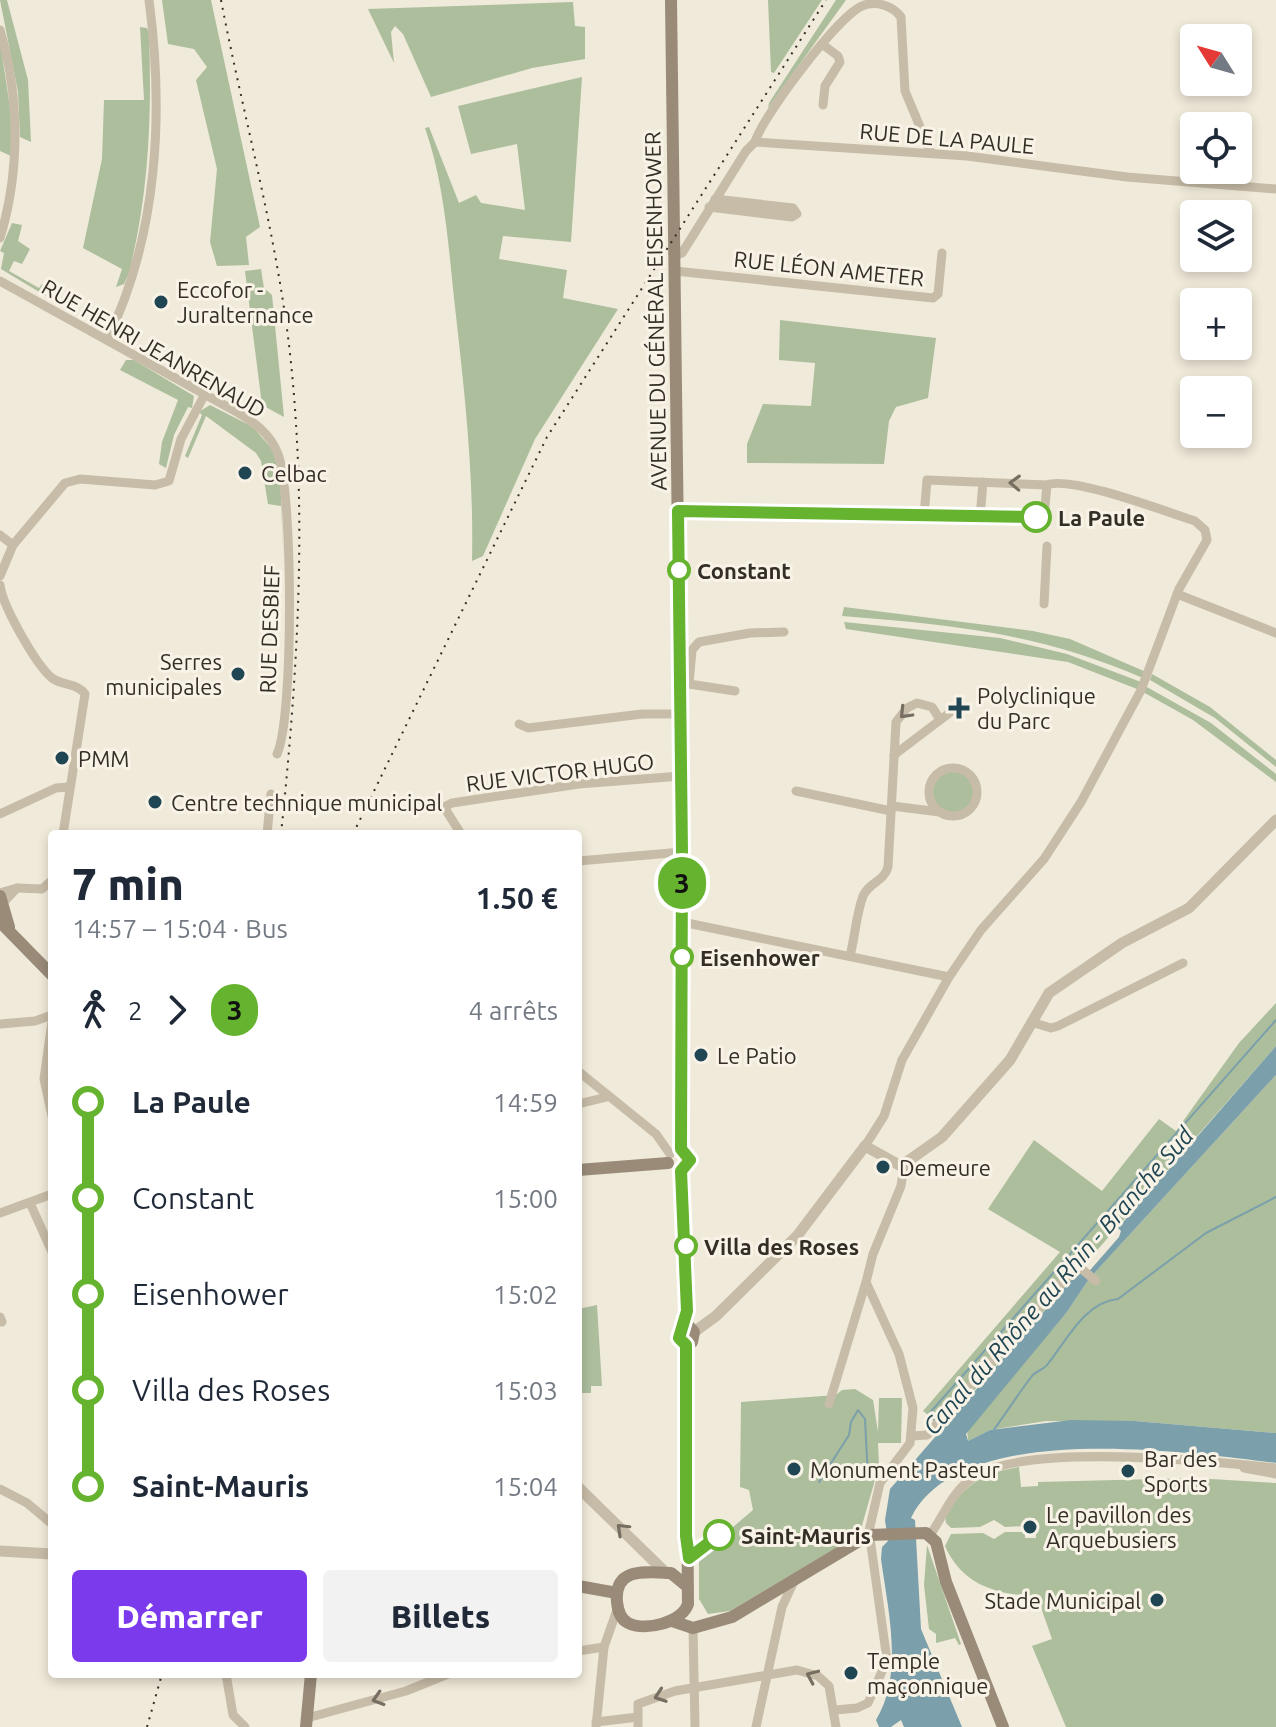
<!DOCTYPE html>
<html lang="fr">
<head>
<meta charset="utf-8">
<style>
  body { margin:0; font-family:Ubuntu,sans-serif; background:#f2f2f3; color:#1f2937; height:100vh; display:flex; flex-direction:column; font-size:30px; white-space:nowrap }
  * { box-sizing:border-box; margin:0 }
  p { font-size:26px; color:#747a83 }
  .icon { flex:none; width:44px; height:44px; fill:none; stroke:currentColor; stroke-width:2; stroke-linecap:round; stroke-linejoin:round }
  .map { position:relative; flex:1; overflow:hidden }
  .panel { position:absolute; left:48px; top:830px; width:534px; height:848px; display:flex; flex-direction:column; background:#fff; border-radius:8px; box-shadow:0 4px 12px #0003 }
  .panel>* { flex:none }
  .badge { padding:0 16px; border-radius:26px; font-size:28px; line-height:52px }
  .needle { width:52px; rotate:307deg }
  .fabs { position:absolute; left:1180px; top:24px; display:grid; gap:16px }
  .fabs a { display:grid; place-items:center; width:72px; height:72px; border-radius:8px; background:#fff; box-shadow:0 4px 12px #0003; font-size:40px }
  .map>.badge { position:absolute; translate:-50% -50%; box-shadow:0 0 0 4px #fff }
  .legs { display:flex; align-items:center; gap:12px; height:88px; padding:0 24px; font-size:26px }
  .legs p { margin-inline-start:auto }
  .head { display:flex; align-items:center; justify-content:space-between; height:136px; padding:0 24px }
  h1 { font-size:44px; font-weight:800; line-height:60px }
  .button { display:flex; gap:16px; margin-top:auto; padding:16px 24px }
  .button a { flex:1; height:92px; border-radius:8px; background:#7c3aed; color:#fff; font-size:32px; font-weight:800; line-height:92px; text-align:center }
  .button a+a { background:#f2f2f3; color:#1f2937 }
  ul { padding:0 24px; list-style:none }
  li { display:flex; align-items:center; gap:28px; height:96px; font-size:30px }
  li i { display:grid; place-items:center; width:12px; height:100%; margin:0 10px; background:currentColor }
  li i::after { content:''; width:20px; height:20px; margin:-10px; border:6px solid; border-radius:50%; background:#fff }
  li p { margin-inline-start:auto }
  li:first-child i { background:linear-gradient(#0000 50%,currentColor 0) }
  li:last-child i { background:linear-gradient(currentColor 50%,#0000 0) }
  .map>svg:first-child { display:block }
</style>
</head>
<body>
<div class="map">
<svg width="1276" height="1727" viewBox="0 0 1276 1727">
  <rect width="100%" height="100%" fill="#f0eada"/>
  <g fill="#acbe9c">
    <path d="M0,0H7L28,80L31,142L20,137L18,92Z"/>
    <path d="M162,0H211L260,227L246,237L249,265L217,266L210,242L217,169L196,80L207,67L194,49L168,44Z"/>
    <path d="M768,0H822L774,73L771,72Z"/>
    <path d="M836,0H846L768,108L769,103Z"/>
    <path d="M573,2L575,26L585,27V59L532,68L431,97L403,34L395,26L391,32L394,63L368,9Z"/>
    <path d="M140,27L147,28L149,34C152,116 149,193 129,273L124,284L116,287L122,269L83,248L102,159L104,100H144Z"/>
    <path d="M0,42L12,120L11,156L0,151Z"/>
    <path d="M582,77L571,242L503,236L499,259L567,270L563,298L618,309L535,439L483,556L472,561C474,470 464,388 454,298C448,241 444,182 425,128L429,127L459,203L476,195L481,203L525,210L517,144L471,154L458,106Z"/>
    <path d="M12,223L22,225L18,241L30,249L22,264L14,261L9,271L39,288L42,284L47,287L46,296L1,269L4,253L0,251Z"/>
    <path d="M261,269L264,288L272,295L284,417L262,405L245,271Z"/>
    <path d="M780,320L936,338L928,398L896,407L889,421L884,464L747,463V444L763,404L811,406L815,363L779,360Z"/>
    <path d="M126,360H134L194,396L192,408L188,407L174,435L166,468L159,464L162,442L178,400L120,370Z"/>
    <path d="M210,405L253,427L272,449L280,475L284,566L281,506L268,504L261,461L256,453L206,416L188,458L185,456L202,415L199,412Z"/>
    <path d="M844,607L1033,631L1070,639L1146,672L1143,678C1038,633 955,625 842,616Z"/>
    <path d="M844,622L1000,638L1067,654L1141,682L1137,689L1068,662L846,629Z"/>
    <path d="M1152,674L1210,707L1276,760V767L1215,718L1150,680Z"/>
    <path d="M1145,686L1211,723L1276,774V782L1193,720L1143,692Z"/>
    <circle cx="953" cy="792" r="24"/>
    <path d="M1276,1003V1046L943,1426L923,1411L1060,1252L988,1209L1034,1140L1102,1191L1159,1119L1176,1131L1239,1043Z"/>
    <path d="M1276,1075V1433L1135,1421H1046L990,1430L968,1441L967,1428L1067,1312L1089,1279Z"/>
    <path d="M597,1305L602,1386H591V1393H578V1309Z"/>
    <path d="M855,1389L873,1400L878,1432L879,1398H902L901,1443H878L879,1466L861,1529L841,1545L730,1611L708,1614L699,1599V1556L753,1510L749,1490L740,1487L741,1402L836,1395L842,1390Z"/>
    <path d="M1019,1467L1021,1487L1038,1486V1482L1195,1478L1276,1483V1727H1066L1032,1646L1052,1639L1037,1596C997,1595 962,1585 945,1546L951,1534L983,1533L994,1539L1005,1532H1025V1538H1036L1035,1518H1025V1526L1005,1527L994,1520L980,1527L951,1528L946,1523C944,1513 949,1508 956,1500C974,1478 991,1472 1019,1467Z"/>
    <path d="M927,1545L961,1644L959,1645L955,1638L936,1643V1634L929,1629L924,1585Z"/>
  </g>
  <path fill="#7ba0ab" d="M1276,1046V1075L1089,1279L1067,1312L966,1434L968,1441L990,1430L1071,1420L1135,1421L1276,1433V1463C1185,1452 959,1419 911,1518L915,1520L921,1629L962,1727H904L901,1720L891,1727H879L876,1720C904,1674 888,1611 881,1559L882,1547L888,1541L885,1520L890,1489L1079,1271L1085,1276L1119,1237L1121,1231L1118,1228Z"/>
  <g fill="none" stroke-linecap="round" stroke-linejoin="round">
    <g stroke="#7ba0ab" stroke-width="2">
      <path d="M935,1421L928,1415L1276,1020"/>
      <path d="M993,1431C1007,1412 1018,1394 1032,1376C1036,1371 1043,1370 1047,1365C1066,1342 1084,1302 1118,1299L1206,1233L1276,1197"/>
      <path d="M819,1482L849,1435L851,1422L858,1410L865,1419L868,1478"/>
    </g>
    <g stroke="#c7bca7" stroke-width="9">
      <path d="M0,30C20,97 20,172 0,238"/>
      <path d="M822,44L838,56L840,62L825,86L823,105"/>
      <path d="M755,142C762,117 838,16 862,6C876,0 893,6 901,17L905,91L931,153"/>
      <path d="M709,207L792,217L797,214L793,208L715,199"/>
      <path d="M674,256L682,253L746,151L755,142L967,156L1127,177L1276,189"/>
      <path d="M675,271L933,298L938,294L942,253"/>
      <path d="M0,281L235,411C254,422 270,433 278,454C293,492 294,719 277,754"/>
      <path d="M107,340C158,236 164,113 149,0"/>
      <path d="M678,511L1044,517L1047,485"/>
      <path d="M980,518L983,482"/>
      <path d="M0,535L13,545"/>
      <path d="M0,576L13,545L65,483L80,479L155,485L169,481L181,439L205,394"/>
      <path d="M0,585C2,605 36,665 52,678C63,686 77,683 85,694L63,834"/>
      <path d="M1177,594L1276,633"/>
      <path d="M1044,604L1047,546"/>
      <path d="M680,684H689L692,650L699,642L750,633L784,632"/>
      <path d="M689,684L735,691"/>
      <path d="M519,724L528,728L642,714H681"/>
      <path d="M894,755L952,711"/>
      <circle cx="953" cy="792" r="24"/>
      <path d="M796,791L891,811"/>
      <path d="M892,806L940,812"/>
      <path d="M0,814L56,788L69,787"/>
      <path d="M267,834L271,794"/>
      <path d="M461,834L444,807L452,803L579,784L681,776"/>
      <path d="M578,861L682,852"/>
      <path d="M17,888L42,889L52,880"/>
      <path d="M0,893L17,888L3,903"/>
      <path d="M682,922L949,977"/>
      <path d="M850,956C855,937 856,915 863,896C869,882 884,882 888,867L896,722L907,708L917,703L932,707L939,718"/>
      <path d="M52,1022L44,1079L52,1116"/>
      <path d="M1031,1022L1051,1028L1058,1026L1183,963"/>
      <path d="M0,1024L35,1021L52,1015"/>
      <path d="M578,1071L656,1134L670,1154"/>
      <path d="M578,1104L607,1097"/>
      <path d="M865,1146L884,1116L902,1060L949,977L981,930L1044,859L1081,802L1141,690L1179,589L1207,540L1205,530L1195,521C1167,512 1070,475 1047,485L927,480L924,516"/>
      <path d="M30,1203L52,1252"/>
      <path d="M0,1213L52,1194"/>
      <path d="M0,1317L2,1322"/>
      <path d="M829,1404L866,1282"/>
      <path d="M912,1436L927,1435L1077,1265L1096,1281"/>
      <path d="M1244,1468L1276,1474"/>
      <path d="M0,1489L27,1503L52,1524"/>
      <path d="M930,1535C945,1514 951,1492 974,1477C1027,1442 1210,1461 1276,1468"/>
      <path d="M693,1628L695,1727"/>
      <path d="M578,1651L604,1647"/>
      <path d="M226,1674L233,1715L245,1727"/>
      <path d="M835,1710L857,1708L868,1703L887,1660L869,1531L880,1483L910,1443L913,1408L899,1354L866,1282L873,1254L901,1186L904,1166"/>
      <path d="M307,1718L406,1691L448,1674"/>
      <path d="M596,1722L638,1717"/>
      <path d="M596,1727L604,1647L618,1607"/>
      <path d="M638,1727V1704L675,1691L797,1670L818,1676L829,1686L836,1727"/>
      <path d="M756,1727L782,1607L794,1581"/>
    </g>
    <g stroke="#c7bca7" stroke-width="11">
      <path d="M694,1332L716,1316L797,1236L865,1146L901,1166L942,1137L1010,1060L1049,993L1122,943L1189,908L1276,820"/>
      <path d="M578,1487L666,1573"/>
      <path d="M0,1551L52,1554"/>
    </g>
    <g stroke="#9a8b79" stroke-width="12">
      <path d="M671,0L682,852L681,1149"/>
      <path d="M0,896L9,927"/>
      <path d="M0,922L52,975"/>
      <path d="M578,1170L668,1163"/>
      <path d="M681,1171L686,1231V1323L679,1328L681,1341L686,1345L688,1604C682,1622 646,1632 628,1623C620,1619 618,1611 617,1602C614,1567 645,1572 671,1573L688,1587"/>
      <path d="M681,1171L690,1160L681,1149"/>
      <path d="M686,1345L692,1342L694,1332L686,1323"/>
      <path d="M578,1586L617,1593"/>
      <path d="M672,1621L693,1628L732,1617L869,1535L926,1533L936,1542L946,1582L1003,1727"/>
      <path d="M306,1727L311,1674"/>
    </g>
    <g stroke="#342e27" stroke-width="2" stroke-dasharray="2 6" stroke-linecap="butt">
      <path d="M221,0C243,115 275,228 289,345C308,508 298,671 281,834"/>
      <path d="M353,834L547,437L826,0"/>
      <path d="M147,1727L162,1674"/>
    </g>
  </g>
  <defs><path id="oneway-chevron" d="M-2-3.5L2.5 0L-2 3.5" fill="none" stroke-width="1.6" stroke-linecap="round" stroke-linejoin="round" transform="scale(2)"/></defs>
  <g stroke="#766e61">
    <use href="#oneway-chevron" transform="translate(1015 483) rotate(-178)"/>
    <use href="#oneway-chevron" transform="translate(905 713) rotate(134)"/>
    <use href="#oneway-chevron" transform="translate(622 1529) rotate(-136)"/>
    <use href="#oneway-chevron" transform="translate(812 1676) rotate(-156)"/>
    <use href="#oneway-chevron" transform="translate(660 1696) rotate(161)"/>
    <use href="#oneway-chevron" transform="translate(378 1699) rotate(163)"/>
  </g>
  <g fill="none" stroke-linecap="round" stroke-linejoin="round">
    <g stroke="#fff" stroke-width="18">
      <path id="line-1" d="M719,1535L689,1558L686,1536V1345L679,1338L687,1311L681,1171L690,1160L681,1149L682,852L678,511L1036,517"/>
    </g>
    <use href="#line-1" stroke="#65b32e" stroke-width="12"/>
  </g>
  <g fill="#204653" stroke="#f8f3e6" stroke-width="3">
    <circle cx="161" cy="302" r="8"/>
    <circle cx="245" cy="473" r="8"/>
    <circle cx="238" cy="674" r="8"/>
    <path d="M955 696h8v8h8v8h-8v8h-8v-8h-8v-8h8z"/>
    <circle cx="62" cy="758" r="8"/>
    <circle cx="155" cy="802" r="8"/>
    <circle cx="701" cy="1055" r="8"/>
    <circle cx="883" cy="1167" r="8"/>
    <circle cx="794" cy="1469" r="8"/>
    <circle cx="1128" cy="1471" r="8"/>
    <circle cx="1030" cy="1527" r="8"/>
    <circle cx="1157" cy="1600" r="8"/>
    <circle cx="851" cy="1673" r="8"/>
  </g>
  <g fill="#fff" stroke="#65b32e" stroke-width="4">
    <circle cx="1036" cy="517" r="14"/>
    <circle cx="679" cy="570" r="10"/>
    <circle cx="682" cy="957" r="10"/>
    <circle cx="686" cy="1246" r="10"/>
    <circle cx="719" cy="1535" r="14"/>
  </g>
  <g text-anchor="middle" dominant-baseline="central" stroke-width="6" stroke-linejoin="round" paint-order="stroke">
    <g font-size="22" fill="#342e27" stroke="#f8f3e6">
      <text transform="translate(947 138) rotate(5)">RUE DE LA PAULE</text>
      <text transform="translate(829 268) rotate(6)">RUE LÉON AMETER</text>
      <text transform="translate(655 311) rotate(-91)">AVENUE DU GÉNÉRAL EISENHOWER</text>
      <text transform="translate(154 348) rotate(30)">RUE HENRI JEANRENAUD</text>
      <text transform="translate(269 629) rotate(-88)">RUE DESBIEF</text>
      <text transform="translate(560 772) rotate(-7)">RUE VICTOR HUGO</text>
    </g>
    <g font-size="22" fill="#342e27" stroke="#f8f3e6" text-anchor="start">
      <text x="177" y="289">Eccofor -<tspan x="177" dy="25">Juralternance</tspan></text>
      <text x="261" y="473">Celbac</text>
      <text x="222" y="661" text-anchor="end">Serres<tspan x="222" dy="25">municipales</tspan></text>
      <text x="977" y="695">Polyclinique<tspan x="977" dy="25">du Parc</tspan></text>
      <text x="78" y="758">PMM</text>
      <text x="171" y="802">Centre technique municipal</text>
      <text x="717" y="1055">Le Patio</text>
      <text x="899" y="1167">Demeure</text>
      <text x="1144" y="1458">Bar des<tspan x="1144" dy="25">Sports</tspan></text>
      <text x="810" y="1469">Monument Pasteur</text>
      <text x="1046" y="1514">Le pavillon des<tspan x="1046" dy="25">Arquebusiers</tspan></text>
      <text x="1141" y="1600" text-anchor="end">Stade Municipal</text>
      <text x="867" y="1660">Temple<tspan x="867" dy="25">maçonnique</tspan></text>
    </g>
    <g font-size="22" font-weight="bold" fill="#342e27" stroke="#f8f3e6" text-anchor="start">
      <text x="1058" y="517">La Paule</text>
      <text x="697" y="570">Constant</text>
      <text x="700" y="957">Eisenhower</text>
      <text x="704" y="1246">Villa des Roses</text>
      <text x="741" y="1535">Saint-Mauris</text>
    </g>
    <g font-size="24" font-style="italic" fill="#204653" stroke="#f8f3e6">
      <text transform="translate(1058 1281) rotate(-49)">Canal du Rhône au Rhin - Branche Sud</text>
    </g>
  </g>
</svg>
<div class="fabs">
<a><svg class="needle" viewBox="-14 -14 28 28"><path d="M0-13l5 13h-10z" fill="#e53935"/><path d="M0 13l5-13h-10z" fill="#747a83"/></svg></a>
<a><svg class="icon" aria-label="locate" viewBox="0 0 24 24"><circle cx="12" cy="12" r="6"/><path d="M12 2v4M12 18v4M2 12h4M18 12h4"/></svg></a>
<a><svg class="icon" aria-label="layers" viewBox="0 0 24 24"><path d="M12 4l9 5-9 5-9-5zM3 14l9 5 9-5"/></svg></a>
<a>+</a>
<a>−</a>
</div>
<b class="badge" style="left:682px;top:883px;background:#65b32e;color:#111">3</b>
<section class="panel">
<div class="head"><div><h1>7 min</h1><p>14:57 – 15:04 · Bus</p></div><b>1.50 €</b></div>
<div class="legs"><svg class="icon" aria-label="walk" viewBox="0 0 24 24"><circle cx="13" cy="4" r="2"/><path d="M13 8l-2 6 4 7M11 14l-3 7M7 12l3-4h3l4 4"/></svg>2<svg class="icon" aria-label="forward" viewBox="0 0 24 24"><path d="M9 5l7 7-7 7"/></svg><b class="badge" style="background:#65b32e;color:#111">3</b><p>4 arrêts</p></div>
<ul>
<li><i style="color:#65b32e"></i><b>La Paule</b><p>14:59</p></li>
<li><i style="color:#65b32e"></i><span>Constant</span><p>15:00</p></li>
<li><i style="color:#65b32e"></i><span>Eisenhower</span><p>15:02</p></li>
<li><i style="color:#65b32e"></i><span>Villa des Roses</span><p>15:03</p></li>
<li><i style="color:#65b32e"></i><b>Saint-Mauris</b><p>15:04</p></li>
</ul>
<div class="button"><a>Démarrer</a><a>Billets</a></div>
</section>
</div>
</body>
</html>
